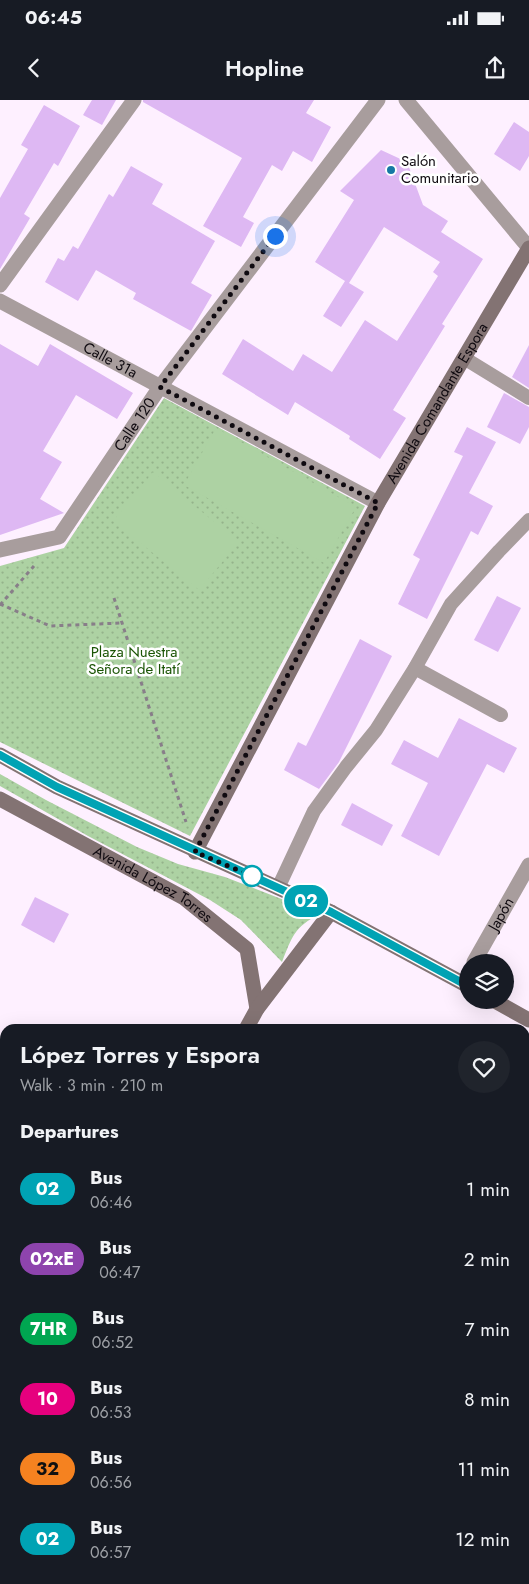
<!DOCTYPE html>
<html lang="en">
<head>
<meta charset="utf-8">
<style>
  body { margin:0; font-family:Jost,sans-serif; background:#20242c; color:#f1f3f6; height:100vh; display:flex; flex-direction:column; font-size:19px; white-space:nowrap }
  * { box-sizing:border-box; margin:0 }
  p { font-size:16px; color:#9ea1a6 }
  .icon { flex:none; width:28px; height:28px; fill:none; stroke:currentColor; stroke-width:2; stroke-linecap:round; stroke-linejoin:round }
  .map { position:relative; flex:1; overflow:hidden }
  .details { position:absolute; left:0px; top:924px; width:530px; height:561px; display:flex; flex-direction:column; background:#171b24; border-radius:15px 15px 0 0; box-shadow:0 5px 20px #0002 }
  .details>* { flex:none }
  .badge { padding:0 10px; border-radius:16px; font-size:18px; line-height:32px }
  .controls { position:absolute; left:459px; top:854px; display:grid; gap:10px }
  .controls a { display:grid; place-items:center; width:55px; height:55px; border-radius:50%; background:#171b24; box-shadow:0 5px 20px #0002; font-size:25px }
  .you { position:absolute; width:25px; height:25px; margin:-12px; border:4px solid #fff; border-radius:50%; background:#1a73e8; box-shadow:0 0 0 8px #1a73e833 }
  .map>.badge { position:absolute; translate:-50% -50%; box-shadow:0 0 0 2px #fff }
  h2 { padding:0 20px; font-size:19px; line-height:45px }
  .round { display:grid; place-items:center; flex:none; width:52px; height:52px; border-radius:26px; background:#20242c }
  .summary { display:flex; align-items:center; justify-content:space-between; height:85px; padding:0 20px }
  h1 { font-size:24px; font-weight:600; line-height:38px }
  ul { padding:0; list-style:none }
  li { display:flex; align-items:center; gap:15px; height:70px; padding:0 20px }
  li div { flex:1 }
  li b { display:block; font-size:19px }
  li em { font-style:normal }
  li .badge { min-width:55px; font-weight:700; text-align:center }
  .status { display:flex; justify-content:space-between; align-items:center; height:35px; padding:0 25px; background:#171b24; direction:ltr }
  .status svg { height:14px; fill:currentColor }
  header { display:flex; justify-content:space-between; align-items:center; height:65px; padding:0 20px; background:#171b24; font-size:22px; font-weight:600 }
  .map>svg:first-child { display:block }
</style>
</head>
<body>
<div class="status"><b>06:45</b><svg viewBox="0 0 49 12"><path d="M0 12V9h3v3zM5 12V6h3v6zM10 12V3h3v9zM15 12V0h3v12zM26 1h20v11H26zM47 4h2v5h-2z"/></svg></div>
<header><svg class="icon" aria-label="back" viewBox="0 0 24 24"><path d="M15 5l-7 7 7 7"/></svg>Hopline<svg class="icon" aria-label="share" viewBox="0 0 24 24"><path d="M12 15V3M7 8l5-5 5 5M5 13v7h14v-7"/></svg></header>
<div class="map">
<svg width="529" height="1484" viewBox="0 0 529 1484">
  <defs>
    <pattern id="grass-dots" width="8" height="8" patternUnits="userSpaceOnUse" patternTransform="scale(1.25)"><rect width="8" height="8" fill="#add2a3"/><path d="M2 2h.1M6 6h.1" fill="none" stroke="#94b38b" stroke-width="1.8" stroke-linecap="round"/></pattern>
  </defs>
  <rect width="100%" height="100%" fill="#fef0ff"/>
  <g fill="url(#grass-dots)">
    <path d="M164,298L365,406L190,736L0,642V466L64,448Z"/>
    <path d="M0,674L46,700L137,747L178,764L225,777L320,814C294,827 292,837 282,862L241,820L210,800L88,736L0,686Z"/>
  </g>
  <g fill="#add2a3">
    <path d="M216,328L356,407L324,463L184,385Z"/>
    <path d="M153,372L239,442L199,490L113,421Z"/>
  </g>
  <g fill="#deb8f3">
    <path d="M92,0H116L102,25L83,15Z"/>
    <path d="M143,0H314L306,13L331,27L312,62L293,51L282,71L272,65L243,117L254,123L241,147L203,126L242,58L143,2Z"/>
    <path d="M44,5L80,26L58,66L54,63L24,114L30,118L0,169V98L28,49L21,45Z"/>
    <path d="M514,22L529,32V56L520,71L494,54Z"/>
    <path d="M381,50L407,62L423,105L448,121L441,132L483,159L442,224L445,226L393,310L406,318L380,359L349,339L350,336L295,302L288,315L222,274L243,239L293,271L303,254L332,272L365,220L397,241L438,176L433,172L440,162L384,127L349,183L364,192L341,227L323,216L345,181L315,162L354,100L340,91Z"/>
    <path d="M131,66L163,84L152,104L215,141L191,183L212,195L191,231L133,199L136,193L96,170L78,201L45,182L58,158L64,161L73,146L78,149L109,94L113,97Z"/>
    <path d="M0,244L38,266L50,244L133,293L117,319L76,295L43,351L62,362L40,399L64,413L0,435Z"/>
    <path d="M529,245V288L512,277Z"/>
    <path d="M504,293L529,307V327L520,344L487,327Z"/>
    <path d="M467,327L496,342L469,393L493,406L478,435L471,431L427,519L398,504L420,459L413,455L463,356L454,352Z"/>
    <path d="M497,496L521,508L498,552L474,540Z"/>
    <path d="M360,539L392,556L339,662L319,689L284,670L298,642L306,646Z"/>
    <path d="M459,618L517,648L504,673L487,664L439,756L401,736L428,683L391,664L404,640L438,658Z"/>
    <path d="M352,703L393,725L382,746L341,725Z"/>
    <path d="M35,797L69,814L54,843L21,825Z"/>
  </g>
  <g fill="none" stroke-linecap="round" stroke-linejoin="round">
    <g stroke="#887e89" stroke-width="3" stroke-dasharray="4 4" stroke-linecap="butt">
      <path d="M114,498L186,722"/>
      <path d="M0,504L50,526L122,523"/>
      <path d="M0,505L34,466"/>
    </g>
    <g stroke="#a89d9d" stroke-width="14">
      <path d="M464,258L529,298"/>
      <path d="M415,568L501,615"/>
      <path d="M278,788L314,711L346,667L376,630L415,568L451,504L499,451L529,420"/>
    </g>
    <g stroke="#a89d9d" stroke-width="15">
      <path d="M406,0L529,148"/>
      <path d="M0,185L134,0"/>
      <path id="s1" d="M0,201L378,403"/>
      <path id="s2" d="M0,450L59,437L160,287L378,0"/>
      <path id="s3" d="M474,862L529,765"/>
      <path d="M0,1186L5,1188"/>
      <path d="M525,1189L529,1182"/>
      <path d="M525,1478L529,1481"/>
      <path d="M361,1484L364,1480"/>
    </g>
    <g stroke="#837373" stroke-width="15">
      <path d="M0,655L57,687L331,812L468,886"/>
      <path id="s4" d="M0,699L184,798L247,849L257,909"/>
      <path id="s5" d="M195,752L378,403L529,148"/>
      <path d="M493,900L529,920"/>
      <path d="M246,929L257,909L331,812"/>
    </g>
  </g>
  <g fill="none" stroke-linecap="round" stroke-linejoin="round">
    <g stroke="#fff" stroke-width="11">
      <path id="line" d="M0,655L57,687L331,812L468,886"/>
    </g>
    <use href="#line" stroke="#00a3b4" stroke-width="8"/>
    <path stroke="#0f0a10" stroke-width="5" stroke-dasharray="0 9" d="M252,776L195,752L378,403L160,287L275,136"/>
  </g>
  <circle fill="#1678a4" stroke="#fff" stroke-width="2" cx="391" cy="70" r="5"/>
  <circle fill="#fff" stroke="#00a3b4" stroke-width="2.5" cx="252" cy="776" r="10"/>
  <g text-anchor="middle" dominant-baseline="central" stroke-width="5" stroke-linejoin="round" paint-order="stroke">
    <g font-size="15" fill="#0f0a10" stroke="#fff" text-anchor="start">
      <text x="401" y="61">Salón<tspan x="401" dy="17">Comunitario</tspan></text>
    </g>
    <g font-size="15" fill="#0f0a10" stroke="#fff">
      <text stroke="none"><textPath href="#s1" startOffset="125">Calle 31a</textPath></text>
      <text stroke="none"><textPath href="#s5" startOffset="510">Avenida Comandante Espora</textPath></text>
      <text stroke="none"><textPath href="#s2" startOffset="196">Calle 120</textPath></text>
      <text stroke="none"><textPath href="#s4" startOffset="175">Avenida López Torres</textPath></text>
      <text stroke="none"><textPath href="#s3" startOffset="55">Japón</textPath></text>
    </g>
    <g font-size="15" fill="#1b5505" stroke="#fff">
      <text x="134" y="552">Plaza Nuestra<tspan x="134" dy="17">Señora de Itatí</tspan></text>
    </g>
  </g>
</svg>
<div class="controls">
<a><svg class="icon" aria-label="layers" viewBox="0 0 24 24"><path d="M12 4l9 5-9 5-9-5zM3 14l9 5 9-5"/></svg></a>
</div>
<div class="you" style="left:275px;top:136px"></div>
<b class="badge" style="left:306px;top:801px;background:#00a3b4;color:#fff">02</b>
<section class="details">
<div class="summary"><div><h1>López Torres y Espora</h1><p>Walk · 3 min · 210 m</p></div><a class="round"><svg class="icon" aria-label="heart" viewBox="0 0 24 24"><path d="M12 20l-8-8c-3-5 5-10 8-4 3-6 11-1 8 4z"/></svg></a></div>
<h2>Departures</h2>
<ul>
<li><span class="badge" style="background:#00a3b4;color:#fff">02</span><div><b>Bus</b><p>06:46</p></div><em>1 min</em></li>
<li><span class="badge" style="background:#8e44ad;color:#fff">02xE</span><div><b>Bus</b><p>06:47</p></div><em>2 min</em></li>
<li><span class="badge" style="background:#00a651;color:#fff">7HR</span><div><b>Bus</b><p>06:52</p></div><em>7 min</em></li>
<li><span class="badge" style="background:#e6007e;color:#fff">10</span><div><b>Bus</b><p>06:53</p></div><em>8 min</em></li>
<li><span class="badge" style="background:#f58220;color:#111">32</span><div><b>Bus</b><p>06:56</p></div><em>11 min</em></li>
<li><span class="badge" style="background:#00a3b4;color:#fff">02</span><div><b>Bus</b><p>06:57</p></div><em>12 min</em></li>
</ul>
</section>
</div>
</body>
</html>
